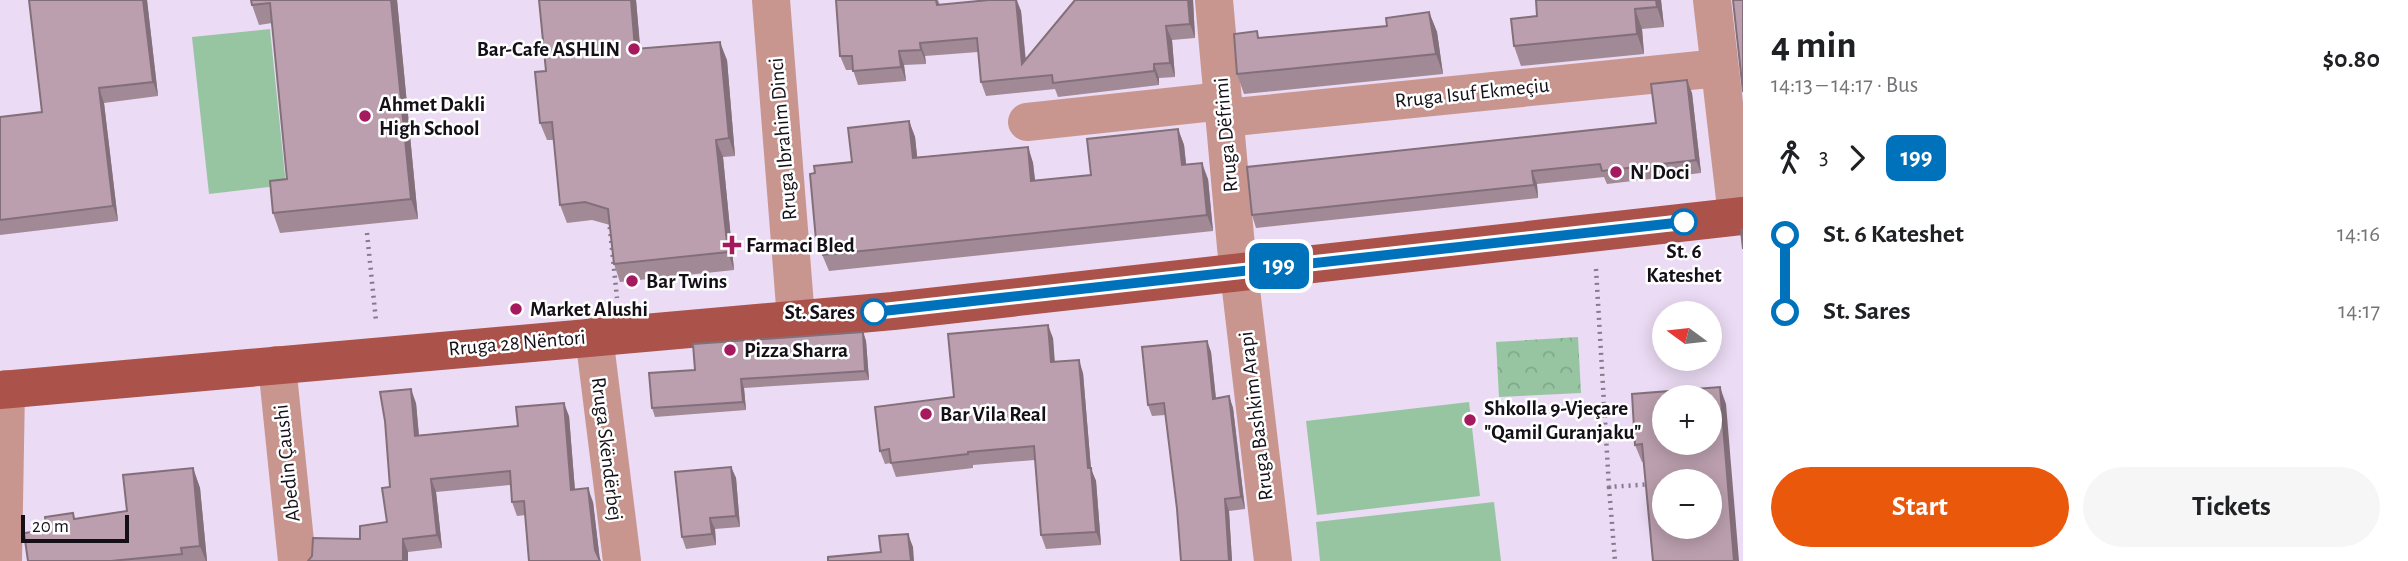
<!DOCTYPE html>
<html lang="en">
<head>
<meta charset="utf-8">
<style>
  body { margin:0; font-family:"Alegreya Sans",sans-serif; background:#f6f6f6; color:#202124; height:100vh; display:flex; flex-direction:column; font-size:26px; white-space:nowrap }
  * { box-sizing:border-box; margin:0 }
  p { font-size:23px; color:#757577 }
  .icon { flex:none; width:38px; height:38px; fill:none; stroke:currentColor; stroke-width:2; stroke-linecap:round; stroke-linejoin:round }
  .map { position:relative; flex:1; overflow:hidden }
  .side { display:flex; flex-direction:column; background:#fff; width:665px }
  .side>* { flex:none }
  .badge { padding:0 14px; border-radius:10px; font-size:24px; line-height:46px }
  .needle { width:46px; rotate:285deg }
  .fabs { position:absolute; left:1652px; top:301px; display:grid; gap:14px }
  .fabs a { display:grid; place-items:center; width:70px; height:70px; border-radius:50%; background:#fff; box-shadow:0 4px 18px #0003; font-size:35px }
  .scale { position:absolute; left:21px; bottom:18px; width:108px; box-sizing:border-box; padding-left:7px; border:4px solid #151018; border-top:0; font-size:19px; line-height:24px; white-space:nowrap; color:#151018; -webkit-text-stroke:5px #fff; paint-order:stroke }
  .map>.badge { position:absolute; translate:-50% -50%; box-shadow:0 0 0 4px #fff }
  .legs { display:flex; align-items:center; gap:10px; height:77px; padding:0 28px; font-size:23px }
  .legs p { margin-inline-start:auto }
  .summary { display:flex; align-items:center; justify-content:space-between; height:119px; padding:0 28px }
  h1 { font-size:38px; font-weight:700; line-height:52px }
  .button { display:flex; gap:14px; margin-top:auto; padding:14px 28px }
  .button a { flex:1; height:80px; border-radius:42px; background:#ea580c; color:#fff; font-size:28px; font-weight:700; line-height:80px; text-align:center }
  .button a+a { background:#f6f6f6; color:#202124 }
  ul { padding:0 28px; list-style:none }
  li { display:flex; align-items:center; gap:24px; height:77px; font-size:26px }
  li i { display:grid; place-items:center; width:10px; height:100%; margin:0 9px; background:currentColor }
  li i::after { content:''; width:18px; height:18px; margin:-9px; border:5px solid; border-radius:50%; background:#fff }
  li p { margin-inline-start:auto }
  li:first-child i { background:linear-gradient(#0000 50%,currentColor 0) }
  li:last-child i { background:linear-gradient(currentColor 50%,#0000 0) }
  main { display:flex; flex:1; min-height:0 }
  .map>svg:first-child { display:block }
</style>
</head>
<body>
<main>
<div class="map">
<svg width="1743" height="561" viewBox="0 0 1743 561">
  <defs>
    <pattern id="park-crowns" width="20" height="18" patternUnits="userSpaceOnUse" patternTransform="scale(1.75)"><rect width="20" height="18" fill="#97c5a2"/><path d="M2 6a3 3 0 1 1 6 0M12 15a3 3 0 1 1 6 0" fill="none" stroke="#81a88b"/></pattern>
  </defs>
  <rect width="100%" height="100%" fill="#ebdbf4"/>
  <path fill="url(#park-crowns)" d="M1578,337L1581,393L1499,397L1496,342Z"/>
  <g fill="#97c5a2">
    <path d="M270,29L286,185L209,194L192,37Z"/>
    <path d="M1469,402L1480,496L1317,515L1306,421Z"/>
    <path d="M1494,502L1501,561H1320L1316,522Z"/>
  </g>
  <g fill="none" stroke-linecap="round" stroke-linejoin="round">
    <g stroke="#867b8c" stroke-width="4.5" stroke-dasharray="2 5" stroke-linecap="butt">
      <path d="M609,220L617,298"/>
      <path d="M367,233L376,321"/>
      <path d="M1596,269L1609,487L1652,484"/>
      <path d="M1609,487L1615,561"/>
    </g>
    <g stroke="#c9968f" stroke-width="38">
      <path d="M771,0L796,319"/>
      <path d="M1214,0L1236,247L1273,561"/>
      <path d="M1712,0L1737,216"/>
      <path d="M1225,118L1719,68"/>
      <path d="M1027,122L1223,101"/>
      <path d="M594,336L622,561"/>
      <path d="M277,365L297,561"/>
      <path d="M3,561L6,389"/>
    </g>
    <path stroke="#ab524a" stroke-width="38" d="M0,390L893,311L1743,216"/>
  </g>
  <g fill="#a18996">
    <path d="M29,0H147L158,96L104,103L118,221L0,235V117L42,112Z"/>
    <path d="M251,0H397L418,219L280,233L273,213L287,179L272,23L259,25L252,5Z"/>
    <path d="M539,0H636L640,49L727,60L735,156L723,157L734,270L620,282L614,264L610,225L592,220L567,223L560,205L554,140H547L540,123L546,71Z"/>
    <path d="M836,0H938L940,5L989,0H1017L1021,11L1026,60L1080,0H1193L1195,38L1172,40L1175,77L1159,78V85L1058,97L1055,89L986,96L981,82L978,52L925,56L926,64L904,65L906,81L858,85L853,70H846L840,56Z"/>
    <path d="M1661,0L1664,27L1642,29L1644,54L1521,66L1514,46Z"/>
    <path d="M1429,12L1437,32L1443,74L1244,94L1237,74L1260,38L1387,26Z"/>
    <path d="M1692,93L1701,173L1607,184L1604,177L1537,184L1538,198L1256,228L1252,215L1656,123Z"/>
    <path d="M909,121L915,137L917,157L1028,147L1033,163L1035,181L1091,175L1178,129L1184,145L1186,165L1208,179L1213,231L829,271L816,240L852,162Z"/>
    <path d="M863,332L866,341L869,380L744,388L746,410L655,417L652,408L695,370Z"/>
    <path d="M1053,338L1054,362L1083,373L1091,469L1096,481L1101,545L1046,549L1041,535L1035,460L973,465V468L896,477L891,463L885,464L880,451Z"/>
    <path d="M1207,341L1211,352L1216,398L1229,396L1233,408L1245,509L1229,511L1232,561H1181L1177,509L1165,415L1152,416L1148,405Z"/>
    <path d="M416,403L419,435L518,426L569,416L575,490L593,502L600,561L526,515L517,516L512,502L511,485L436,492L442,548L408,552L360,539L387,522L390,487Z"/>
    <path d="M1726,404L1644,462H1642L1635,445Z"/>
    <path d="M731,467L736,478L740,527L715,529L716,545L686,549L682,537Z"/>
    <path d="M193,468L200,488L207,561H28L47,530L73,513L75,519L127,511Z"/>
  </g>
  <g fill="#836f7a">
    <path d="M143,0H147L158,96L153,82Z"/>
    <path d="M391,0H397L418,219L411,199Z"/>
    <path d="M631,0H636L642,67L635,49Z"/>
    <path d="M1016,0L1021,11L1027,77L1022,64Z"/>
    <path d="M1188,0H1193L1195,38L1190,24Z"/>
    <path d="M1656,0H1661L1664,27L1657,7Z"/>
    <path d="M1635,9L1642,29L1644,54L1637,34Z"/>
    <path d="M1429,12L1437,32L1443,74L1436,54Z"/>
    <path d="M1166,26L1172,40L1175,77L1170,63Z"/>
    <path d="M720,42L727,60L735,156L729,138Z"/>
    <path d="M920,43L925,56L926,64L921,50Z"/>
    <path d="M899,51L904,65L906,81L901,67Z"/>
    <path d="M1154,64L1159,78V85L1154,71Z"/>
    <path d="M1687,80L1692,93L1701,173L1696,160Z"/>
    <path d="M99,88L104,103L118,221L113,206Z"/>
    <path d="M909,121L915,137L919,173L913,158Z"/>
    <path d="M1178,129L1184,145L1188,181L1182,165Z"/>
    <path d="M716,140L723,157L734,270L728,252Z"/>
    <path d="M1028,147L1033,163L1037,197L1031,181Z"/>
    <path d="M1202,163L1208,179L1213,231L1207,215Z"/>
    <path d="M1532,171L1537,184L1538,198L1534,185Z"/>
    <path d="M1048,325L1053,338L1056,376L1051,362Z"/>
    <path d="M863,332L866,341L869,380L865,371Z"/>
    <path d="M1207,341L1211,352L1217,410L1213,399Z"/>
    <path d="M1079,360L1083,373L1091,469L1096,481L1101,545L1096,532L1088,468Z"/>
    <path d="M741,379L744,388L746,410L743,402Z"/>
    <path d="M1720,387L1726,404L1739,561H1734Z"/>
    <path d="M411,389L416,403L420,449L415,436Z"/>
    <path d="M1229,396L1233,408L1245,509L1241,497Z"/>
    <path d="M564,403L569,416L576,504L571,490Z"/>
    <path d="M731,467L736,478L740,527L736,516Z"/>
    <path d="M193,468L200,488L207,561H206L200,546Z"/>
    <path d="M431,479L436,492L442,548L437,535Z"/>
    <path d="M588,488L593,502L600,561L595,550Z"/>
    <path d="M1225,499L1229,511L1232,561H1229Z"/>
    <path d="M710,518L715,529L716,545L712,534Z"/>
    <path d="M908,534L913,547L914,561H911Z"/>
    <path d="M403,539L408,552V561H403Z"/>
  </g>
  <g fill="#bb9fae" stroke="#836f7a" stroke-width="2" fill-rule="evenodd">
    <path d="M29,0H143L153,82L99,88L113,206L0,220V117L42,112Z"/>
    <path d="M251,0H391L411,199L273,213L270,181L287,179L270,3L252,5Z"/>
    <path d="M539,0H631L635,49L720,42L729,138L716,140L728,252L614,264L608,209L585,202L560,205L552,122L540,123L535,72L546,71Z"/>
    <path d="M836,0H936L937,5L989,0H1016L1022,64L1075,0H1188L1190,24L1166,26L1170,63L1154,64V71L1053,83L1052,75L981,82L977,38L920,43L921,50L899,51L901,67L853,71L852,56H840Z"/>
    <path d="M1536,0H1656L1657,7L1635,9L1637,34L1514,46L1511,19L1537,16Z"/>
    <path d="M1733,0H1743V92Z"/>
    <path d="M1429,12L1436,54L1237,74L1234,34L1257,31L1258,38L1387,26L1386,18Z"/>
    <path d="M1687,80L1696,160L1602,171L1600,164L1532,171L1534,185L1252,215L1247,167L1656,123L1651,84Z"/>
    <path d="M909,121L913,158L1028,147L1031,181L1091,175L1087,139L1178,129L1182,165L1202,163L1207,215L823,255L822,239L816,240L810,174L815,173L814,166L852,162L848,128Z"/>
    <path d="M1741,230H1743V249Z"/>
    <path d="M1048,325L1051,362L1079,360L1088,468H1091L1096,532L1041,535L1034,446L968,452V454L891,463L889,449L880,451L875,407L954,397L948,334Z"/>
    <path d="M863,332L865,371L741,379L743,402L652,408L649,373L695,370L693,344Z"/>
    <path d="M1207,341L1213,399L1229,396L1241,497L1225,499L1229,561H1181L1177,509L1164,403L1148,405L1142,347Z"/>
    <path d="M1720,387L1734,561H1653L1642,444L1635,445L1632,394ZM1664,397H1710V443H1664ZM1664,481H1710V527H1664Z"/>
    <path d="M411,389L415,436L518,426L516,407L564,403L571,490L588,488L595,550L600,561H529L524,501L512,502L510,471L431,479L437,535L403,539V561H308L312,556L313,538L360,539V526L387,522L382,488L390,487L385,421L380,392Z"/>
    <path d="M731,467L736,516L710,518L712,534L682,537L675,472Z"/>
    <path d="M193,468L200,546L181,548L182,554L111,561H28L24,533L47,530L45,517L73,513L74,519L127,511L123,475Z"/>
    <path d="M908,534L911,561H828V557L881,552L879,536Z"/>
  </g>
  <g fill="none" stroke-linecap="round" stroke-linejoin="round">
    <g stroke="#fff" stroke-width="16">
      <path id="line-1" d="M874,312L1684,222"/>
    </g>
    <use href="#line-1" stroke="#0072bc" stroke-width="10"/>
  </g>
  <g fill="#a5195e" stroke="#fff" stroke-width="2.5">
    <circle cx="634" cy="49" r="7"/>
    <circle cx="365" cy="116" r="7"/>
    <circle cx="1616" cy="172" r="7"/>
    <path d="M728.5 234.5h7v7h7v7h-7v7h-7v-7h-7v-7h7z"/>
    <circle cx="632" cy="281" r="7"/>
    <circle cx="516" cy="309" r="7"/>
    <circle cx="730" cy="350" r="7"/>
    <circle cx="926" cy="414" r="7"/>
    <circle cx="1470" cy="420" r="7"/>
  </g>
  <g fill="#fff" stroke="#0072bc" stroke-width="3.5">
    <circle cx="1684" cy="222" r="12"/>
    <circle cx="874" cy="312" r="12"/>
  </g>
  <g text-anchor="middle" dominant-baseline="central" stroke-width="5" stroke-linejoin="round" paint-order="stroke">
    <g font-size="21" font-weight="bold" fill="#151018" stroke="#fff" text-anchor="start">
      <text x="620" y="49" text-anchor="end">Bar-Cafe ASHLIN</text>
      <text x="379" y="104">Ahmet Dakli<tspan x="379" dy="24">High School</tspan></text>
      <text x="1630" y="172">N' Doci</text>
      <text x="746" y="245">Farmaci Bled</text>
      <text x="646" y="281">Bar Twins</text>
      <text x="530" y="309">Market Alushi</text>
      <text x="744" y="350">Pizza Sharra</text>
      <text x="1484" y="408">Shkolla 9-Vjeçare<tspan x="1484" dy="24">"Qamil Guranjaku"</tspan></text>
      <text x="940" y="414">Bar Vila Real</text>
    </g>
    <g font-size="21" fill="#151018" stroke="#fff">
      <text transform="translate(1472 93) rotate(-6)">Rruga Isuf Ekmeçiu</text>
      <text transform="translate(1226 135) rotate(-95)">Rruga Dëfrimi</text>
      <text transform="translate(783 139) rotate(-95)">Rruga Ibrahim Dinci</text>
      <text transform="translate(517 343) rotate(-5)">Rruga 28 Nëntori</text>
      <text transform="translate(1256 416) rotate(-97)">Rruga Bashkim Arapi</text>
      <text transform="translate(607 449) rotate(83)">Rruga Skëndërbej</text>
      <text transform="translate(287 463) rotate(-96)">Abedin Çaushi</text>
    </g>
    <g font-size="21" font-weight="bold" fill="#151018" stroke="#fff">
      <text x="1684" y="251">St. 6<tspan x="1684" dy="24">Kateshet</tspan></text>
      <text x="855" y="312" text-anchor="end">St. Sares</text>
    </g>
  </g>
</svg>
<div class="fabs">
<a><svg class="needle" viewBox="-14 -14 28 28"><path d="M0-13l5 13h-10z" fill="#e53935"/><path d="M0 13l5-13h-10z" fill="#757577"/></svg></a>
<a>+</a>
<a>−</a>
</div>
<div class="scale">20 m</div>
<b class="badge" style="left:1279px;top:266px;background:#0072bc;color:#fff">199</b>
</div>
<section class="side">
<div class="summary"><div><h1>4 min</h1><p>14:13 – 14:17 · Bus</p></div><b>$0.80</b></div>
<div class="legs"><svg class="icon" aria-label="walk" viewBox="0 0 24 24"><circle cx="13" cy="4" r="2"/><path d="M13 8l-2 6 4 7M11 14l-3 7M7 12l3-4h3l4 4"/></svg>3<svg class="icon" aria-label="forward" viewBox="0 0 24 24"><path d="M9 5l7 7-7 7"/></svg><b class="badge" style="background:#0072bc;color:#fff">199</b></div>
<ul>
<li><i style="color:#0072bc"></i><b>St. 6 Kateshet</b><p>14:16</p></li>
<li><i style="color:#0072bc"></i><b>St. Sares</b><p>14:17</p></li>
</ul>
<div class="button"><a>Start</a><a>Tickets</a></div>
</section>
</main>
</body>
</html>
